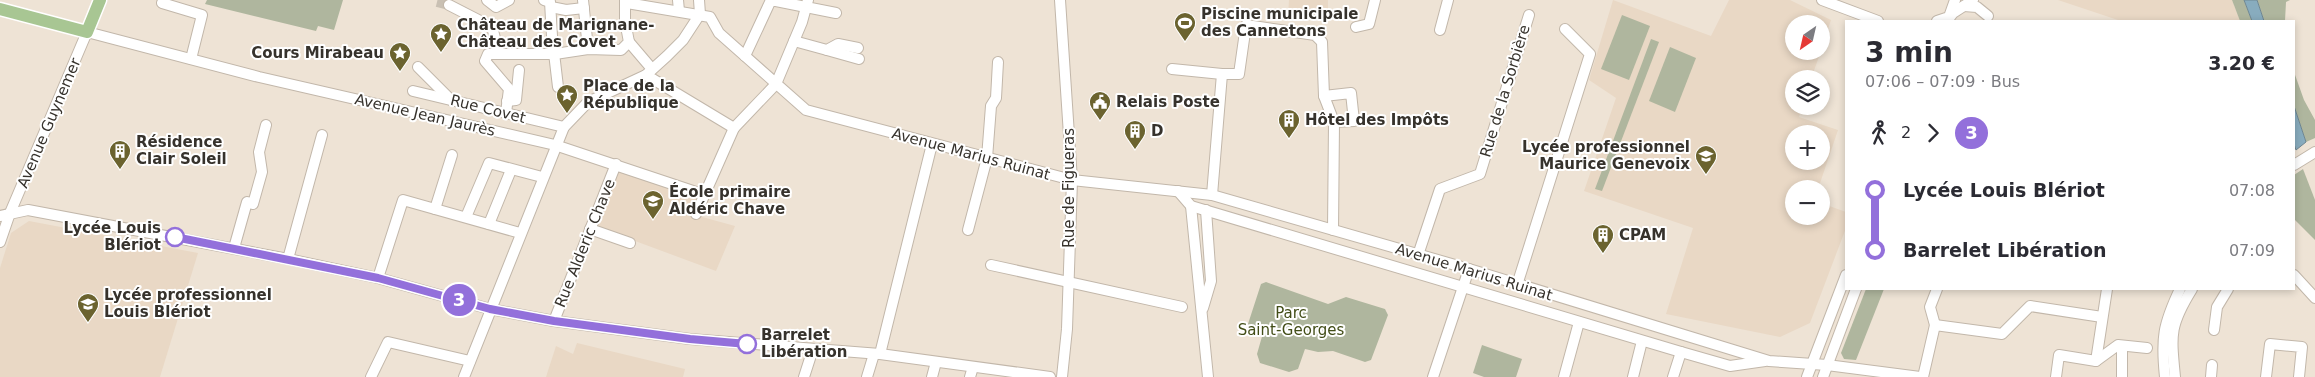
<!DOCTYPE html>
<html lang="fr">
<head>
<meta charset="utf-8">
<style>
  body { margin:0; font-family:"DejaVu Sans",sans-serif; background:#f7f7f7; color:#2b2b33; height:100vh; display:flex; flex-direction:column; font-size:19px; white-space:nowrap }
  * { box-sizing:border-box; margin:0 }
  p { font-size:16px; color:#7c7c81 }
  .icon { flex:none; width:28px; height:28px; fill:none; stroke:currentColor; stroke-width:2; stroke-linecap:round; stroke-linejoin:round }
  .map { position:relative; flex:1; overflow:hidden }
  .panel { position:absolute; left:1845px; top:20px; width:450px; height:270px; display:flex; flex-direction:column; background:#fff; border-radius:0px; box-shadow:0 2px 8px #0003 }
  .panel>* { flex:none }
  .badge { padding:0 10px; border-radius:16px; font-size:18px; line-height:32px }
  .needle { width:32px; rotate:214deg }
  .controls { position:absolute; left:1785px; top:15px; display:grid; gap:10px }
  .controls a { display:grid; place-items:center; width:45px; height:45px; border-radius:50%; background:#fff; box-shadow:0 2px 8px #0003; font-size:25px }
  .map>.badge { position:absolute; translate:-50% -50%; box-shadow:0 0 0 2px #fff }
  .legs { display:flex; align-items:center; gap:8px; height:55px; padding:0 20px; font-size:16px }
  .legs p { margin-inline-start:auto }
  .headline { display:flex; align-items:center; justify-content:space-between; height:85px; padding:0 20px }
  h1 { font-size:28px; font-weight:700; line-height:38px }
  ul { padding:0 20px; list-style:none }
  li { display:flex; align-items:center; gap:18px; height:60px; font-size:19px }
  li i { display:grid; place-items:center; width:8px; height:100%; margin:0 6px; background:currentColor }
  li i::after { content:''; width:12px; height:12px; margin:-6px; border:4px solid; border-radius:50%; background:#fff }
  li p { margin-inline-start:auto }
  li:first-child i { background:linear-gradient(#0000 50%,currentColor 0) }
  li:last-child i { background:linear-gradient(currentColor 50%,#0000 0) }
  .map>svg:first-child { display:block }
</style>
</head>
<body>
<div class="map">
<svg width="2315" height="377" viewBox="0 0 2315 377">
  <rect width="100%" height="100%" fill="#eee3d5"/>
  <g fill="#e9d8c5" fill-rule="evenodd">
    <path d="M1289,0H1328V22L1288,16Z"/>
    <path d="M1613,0L1711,36L1729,0H1790L1831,20L1821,50V24H1794V51H1821L1811,79H1794V106H1802L1799,117L1838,130L1818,189H1794V216H1821V203L1846,212V228L1810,323L1780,337L1666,314L1693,228L1584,191L1616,98L1589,80ZM1794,134H1821V161H1794Z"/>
    <path d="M2058,0H2232L2240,21H2121Z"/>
    <path d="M614,168L701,198L695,215L735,226L716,271L592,225Z"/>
    <path d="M29,221L198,253L160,377H0V268L11,233Z"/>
    <path d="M577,343L685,369L683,377H546L556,346L573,354Z"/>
  </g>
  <g fill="#afb69e">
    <path d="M207,0H343L334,30L318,26L316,31L205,4Z"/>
    <path d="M2232,0H2244L2252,21H2240Z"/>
    <path d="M2257,0H2290L2286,2L2285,21H2264Z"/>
    <path d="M1622,15L1650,26L1629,80L1601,69Z"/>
    <path d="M1651,39L1659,42L1602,191L1595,189Z"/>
    <path d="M1670,47L1696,58L1675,112L1649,101Z"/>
    <path d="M2294,72L2304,100L2315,120V138L2306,142L2294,106Z"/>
    <path d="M2303,169L2315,200V240L2294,219V175Z"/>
    <path d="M1266,282L1328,304L1346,297L1385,309L1388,315L1371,360L1365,362L1333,351L1318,352L1305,349L1298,369L1289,372L1260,363L1257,354L1263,333L1250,329L1248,324L1261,284Z"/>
    <path d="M1866,289H1884L1856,360L1844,359L1841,353Z"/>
    <path d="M1482,345L1522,359L1516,377H1484L1473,373Z"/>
  </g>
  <g fill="#88acbe" stroke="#6f8792">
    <path d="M2244,0H2257L2264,21H2252Z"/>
    <path d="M2294,106L2306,142L2296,150L2294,144Z"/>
  </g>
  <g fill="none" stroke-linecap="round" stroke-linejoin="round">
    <path stroke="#c9c0b3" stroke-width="10" stroke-dasharray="10 5" stroke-linecap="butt" d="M437,2L449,5"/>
    <g stroke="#c2b7aa" stroke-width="12">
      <g id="minor">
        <path d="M487,0L496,7L509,0"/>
        <path d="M544,0L550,2L552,36L558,87"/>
        <path d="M583,0L588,49"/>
        <path d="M678,0L679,11"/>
        <path d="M1060,0L1072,180L1067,329L1062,377"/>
        <path d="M1822,0L1878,21"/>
        <path d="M162,3L202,15L191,59"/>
        <path d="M627,3L710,17L719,33L806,110L1072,180L1212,195L1469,269L1769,361L1827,365L1920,377"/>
        <path d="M449,5L492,27L499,53"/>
        <path d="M1964,6L1977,7L1988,16"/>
        <path d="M551,7L566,10L584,8"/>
        <path d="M1937,21L1949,17L1955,0"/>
        <path d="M1947,21L1953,13L1973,0"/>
        <path d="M1356,27L1369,24L1375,0"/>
        <path d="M1440,30L1448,0"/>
        <path d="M794,41L827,50L838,44L858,48"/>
        <path d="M629,42L652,69"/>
        <path d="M827,50L859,59"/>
        <path d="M745,56L771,0L836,13"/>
        <path d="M418,67L451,100"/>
        <path d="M1172,69L1222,74"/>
        <path d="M646,75L734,128L776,84L802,22L808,0"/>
        <path d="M413,91L564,127"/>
        <path d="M1324,96L1351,93L1354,121L1334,122"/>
        <path d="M507,101L516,100L519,70"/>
        <path d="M506,113L509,89L485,61L488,54H555L588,49L621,50L629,42L625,21V0"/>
        <path d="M2294,165L2315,152"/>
        <path d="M1178,191L1191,206L1681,352L1730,366L1765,361"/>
        <path d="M1212,195L1222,74H1239L1246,25L1315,35L1322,42L1324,96L1334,122L1333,230"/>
        <path d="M1191,206L1208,377"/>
        <path d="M435,209L452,155"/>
        <path d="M696,214L734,128"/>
        <path d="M0,216L28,210L288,259L378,278L490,309L554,321L690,339L880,354L1050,377"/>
        <path d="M466,217L489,163L542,177"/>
        <path d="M489,224L511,170"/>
        <path d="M590,229L630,243"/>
        <path d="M968,230L987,158L991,106L996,98L998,62"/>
        <path d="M0,242L10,213L87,32L259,77L555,145L705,195"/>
        <path d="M234,248L247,202L253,204L262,172L259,152L266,125"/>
        <path d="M1418,255L1440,189L1480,174L1529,15"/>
        <path d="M288,259L322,135"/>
        <path d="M991,265L1182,307"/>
        <path d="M2294,275L2315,298"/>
        <path d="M378,278L403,200L520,233"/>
        <path d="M1517,285L1590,54L1565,29"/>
        <path d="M1203,308L1211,281L1206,210"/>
        <path d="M554,321L616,164"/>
        <path d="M1935,325L1930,307L1937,289"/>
        <path d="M2214,330L2217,307L2228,289"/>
        <path d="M880,354L932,144"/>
        <path d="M2096,361L2107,289"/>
        <path d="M371,377L388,342L470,361"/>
        <path d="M464,377L564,127L588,102L646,75L667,56L683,40L700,14L699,0"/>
        <path d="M804,377L813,349"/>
        <path d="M867,377L874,354"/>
        <path d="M932,377L936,362"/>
        <path d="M970,377L973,367"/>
        <path d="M1433,377L1469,269"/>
        <path d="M1564,377L1579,322"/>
        <path d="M1633,377L1642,341"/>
        <path d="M1673,377L1681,352"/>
        <path d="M1807,377L1846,275"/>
        <path d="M1823,377L1856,289"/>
        <path d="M1923,377L1935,325L2002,334L2030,306L2102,317"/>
        <path d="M2056,377L2059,355L2096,361L2118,345L2147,348"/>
        <path d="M2122,377V346"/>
        <path d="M2165,377C2161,338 2163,325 2180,289"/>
        <path d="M2175,377C2171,335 2169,326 2192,289"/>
        <path d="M2211,377L2212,365"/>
        <path d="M2266,377L2270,344L2302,347L2299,377"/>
      </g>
    </g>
    <g stroke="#fff" stroke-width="15">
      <path id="major" d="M0,9L87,32L100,0"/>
    </g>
    <use href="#minor" stroke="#fff" stroke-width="10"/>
    <use href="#major" stroke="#a8c693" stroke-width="12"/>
  </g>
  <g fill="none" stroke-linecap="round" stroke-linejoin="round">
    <g stroke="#fff" stroke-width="11">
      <path id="line-1" d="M175,237L378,278L490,309L554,321L690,339L747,344"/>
    </g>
    <use href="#line-1" stroke="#9370db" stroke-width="8"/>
  </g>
  <defs>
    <g id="stadium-pin" transform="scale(1.125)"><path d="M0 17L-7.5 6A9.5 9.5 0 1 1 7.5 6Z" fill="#6b632f" stroke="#fff"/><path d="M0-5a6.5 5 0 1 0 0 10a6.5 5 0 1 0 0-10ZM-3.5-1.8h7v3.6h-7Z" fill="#fff"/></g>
    <g id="sight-pin" transform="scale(1.125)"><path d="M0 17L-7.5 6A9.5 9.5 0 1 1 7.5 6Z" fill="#6b632f" stroke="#fff"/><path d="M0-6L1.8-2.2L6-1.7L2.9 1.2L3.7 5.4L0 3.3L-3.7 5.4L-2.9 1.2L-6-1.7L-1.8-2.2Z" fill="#fff"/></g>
    <g id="civic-pin" transform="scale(1.125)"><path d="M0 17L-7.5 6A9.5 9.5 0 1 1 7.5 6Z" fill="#6b632f" stroke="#fff"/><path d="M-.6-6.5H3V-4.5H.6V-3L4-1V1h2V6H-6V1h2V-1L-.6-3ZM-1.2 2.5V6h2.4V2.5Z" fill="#fff"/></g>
    <g id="building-pin" transform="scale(1.125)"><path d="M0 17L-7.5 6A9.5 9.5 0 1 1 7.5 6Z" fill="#6b632f" stroke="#fff"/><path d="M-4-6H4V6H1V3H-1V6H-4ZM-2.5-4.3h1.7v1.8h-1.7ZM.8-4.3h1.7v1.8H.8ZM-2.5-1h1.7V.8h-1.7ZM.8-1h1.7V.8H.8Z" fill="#fff"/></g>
    <g id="school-pin" transform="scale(1.125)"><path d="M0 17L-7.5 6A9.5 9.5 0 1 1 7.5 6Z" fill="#6b632f" stroke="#fff"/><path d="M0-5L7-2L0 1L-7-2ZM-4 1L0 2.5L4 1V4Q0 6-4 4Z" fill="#fff"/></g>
  </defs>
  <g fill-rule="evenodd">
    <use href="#stadium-pin" x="1185" y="23"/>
    <use href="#sight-pin" x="441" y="34"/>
    <use href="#sight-pin" x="400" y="53"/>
    <use href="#sight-pin" x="567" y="95"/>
    <use href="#civic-pin" x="1100" y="102"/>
    <use href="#building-pin" x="1289" y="120"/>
    <use href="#building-pin" x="1135" y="131"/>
    <use href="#building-pin" x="120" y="151"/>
    <use href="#school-pin" x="1706" y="156"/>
    <use href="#school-pin" x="653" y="201"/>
    <use href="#building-pin" x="1603" y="235"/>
    <use href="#school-pin" x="88" y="304"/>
  </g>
  <g fill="#fff" stroke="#9370db" stroke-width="2.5">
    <circle cx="175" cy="237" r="9"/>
    <circle cx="747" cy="344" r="9"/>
  </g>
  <g text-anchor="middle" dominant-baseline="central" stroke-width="4" stroke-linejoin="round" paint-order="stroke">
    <g font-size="15" font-weight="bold" fill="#36322c" stroke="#fff" text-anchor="start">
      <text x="1201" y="14">Piscine municipale<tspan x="1201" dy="17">des Cannetons</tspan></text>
      <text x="457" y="25">Château de Marignane-<tspan x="457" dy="17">Château des Covet</tspan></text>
      <text x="384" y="53" text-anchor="end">Cours Mirabeau</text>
      <text x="583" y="86">Place de la<tspan x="583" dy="17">République</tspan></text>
      <text x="1116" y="102">Relais Poste</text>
      <text x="1305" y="120">Hôtel des Impôts</text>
      <text x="1151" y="131">D</text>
      <text x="136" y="142">Résidence<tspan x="136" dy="17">Clair Soleil</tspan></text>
      <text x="1690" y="147" text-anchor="end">Lycée professionnel<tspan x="1690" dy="17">Maurice Genevoix</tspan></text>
      <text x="669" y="192">École primaire<tspan x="669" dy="17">Aldéric Chave</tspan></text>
      <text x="1619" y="235">CPAM</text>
      <text x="104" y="295">Lycée professionnel<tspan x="104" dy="17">Louis Blériot</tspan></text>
    </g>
    <g font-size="15" fill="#36322c" stroke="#fff">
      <text transform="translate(1505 91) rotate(-73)">Rue de la Sorbière</text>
      <text transform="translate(488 109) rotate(14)">Rue Covet</text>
      <text transform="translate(425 115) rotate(13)">Avenue Jean Jaurès</text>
      <text transform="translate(49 123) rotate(-67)">Avenue Guynemer</text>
      <text transform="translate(971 154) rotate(15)">Avenue Marius Ruinat</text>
      <text transform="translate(1069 188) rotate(-90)">Rue de Figueras</text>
      <text transform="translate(585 243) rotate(-68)">Rue Alderic Chave</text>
      <text transform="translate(1474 272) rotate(17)">Avenue Marius Ruinat</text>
    </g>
    <g font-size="15" font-weight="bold" fill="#36322c" stroke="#fff" text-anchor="end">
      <text x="161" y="228">Lycée Louis<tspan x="161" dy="17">Blériot</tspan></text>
      <text x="761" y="335" text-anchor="start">Barrelet<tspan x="761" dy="17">Libération</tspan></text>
    </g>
    <g font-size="15" fill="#424d17" stroke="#fff">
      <text x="1291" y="313">Parc<tspan x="1291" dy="17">Saint-Georges</tspan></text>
    </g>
  </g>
</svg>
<div class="controls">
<a><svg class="needle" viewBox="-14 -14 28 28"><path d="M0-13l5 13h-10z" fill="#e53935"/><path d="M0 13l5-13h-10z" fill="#7c7c81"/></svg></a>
<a><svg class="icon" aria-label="layers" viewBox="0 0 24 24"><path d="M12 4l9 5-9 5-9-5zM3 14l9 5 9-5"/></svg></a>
<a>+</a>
<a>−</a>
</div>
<b class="badge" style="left:459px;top:300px;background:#9370db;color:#fff">3</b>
<section class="panel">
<div class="headline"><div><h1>3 min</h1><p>07:06 – 07:09 · Bus</p></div><b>3.20 €</b></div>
<div class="legs"><svg class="icon" aria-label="walk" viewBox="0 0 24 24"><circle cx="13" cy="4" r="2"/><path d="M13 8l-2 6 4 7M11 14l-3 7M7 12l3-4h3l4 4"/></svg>2<svg class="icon" aria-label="forward" viewBox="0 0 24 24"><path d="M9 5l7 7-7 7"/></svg><b class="badge" style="background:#9370db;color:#fff">3</b></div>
<ul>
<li><i style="color:#9370db"></i><b>Lycée Louis Blériot</b><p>07:08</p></li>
<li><i style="color:#9370db"></i><b>Barrelet Libération</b><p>07:09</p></li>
</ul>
</section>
</div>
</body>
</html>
